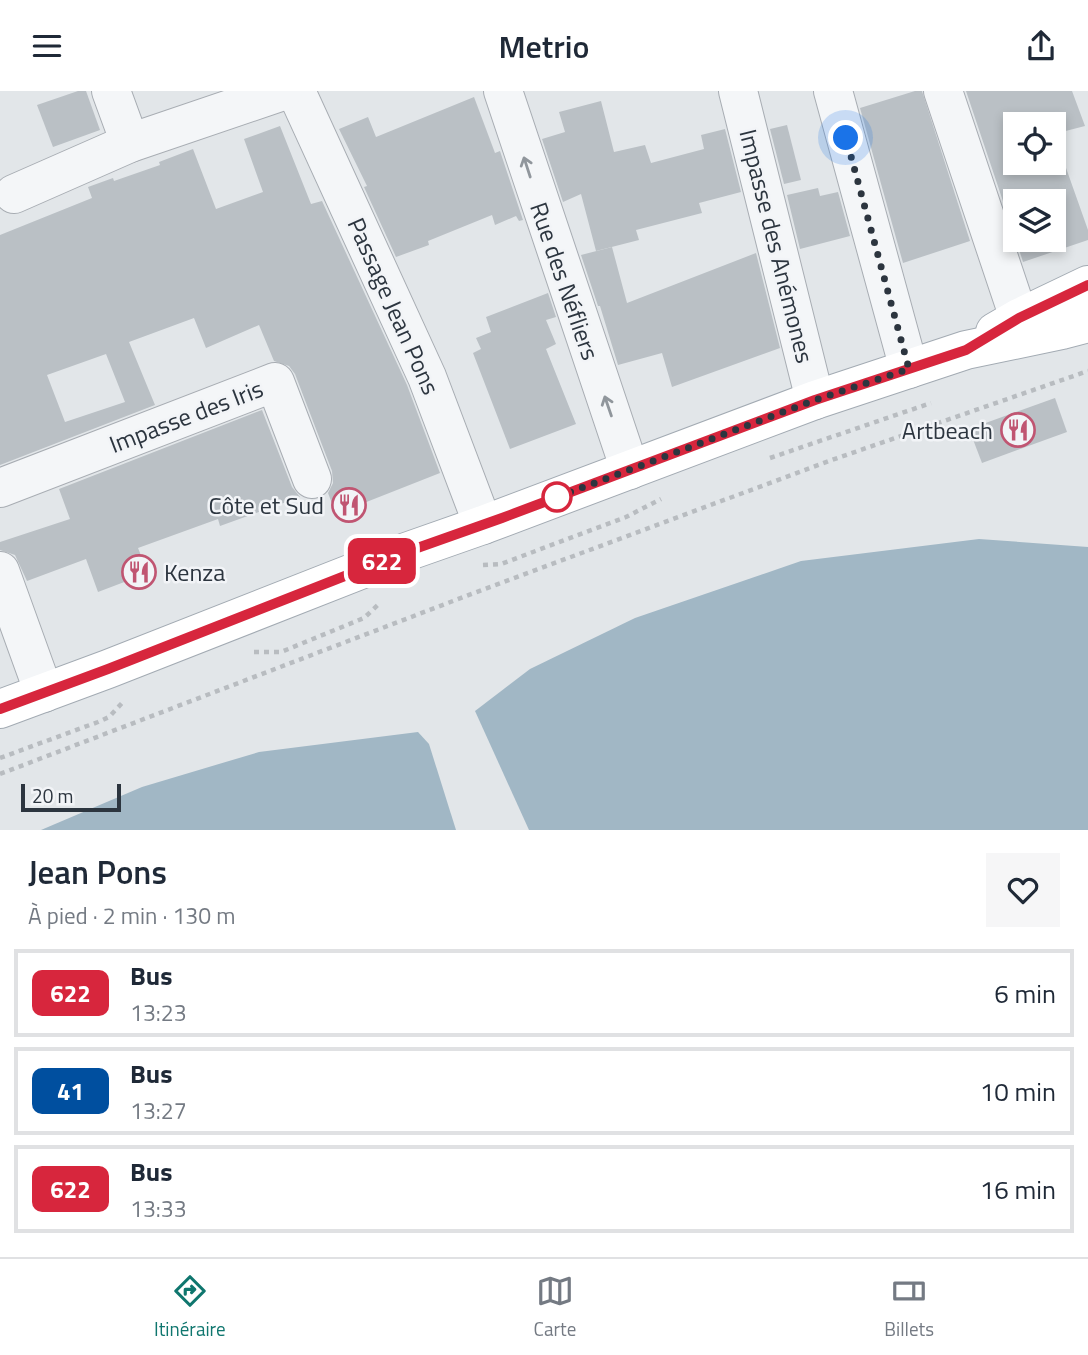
<!DOCTYPE html>
<html lang="fr">
<head>
<meta charset="utf-8">
<style>
  body { margin:0; font-family:"Titillium Web",sans-serif; background:#f6f6f7; color:#1f2937; height:100vh; display:flex; flex-direction:column; font-size:26px; white-space:nowrap }
  * { box-sizing:border-box; margin:0 }
  p { font-size:23px; color:#747a83 }
  .icon { flex:none; width:38px; height:38px; fill:none; stroke:currentColor; stroke-width:2; stroke-linecap:round; stroke-linejoin:round }
  .map { position:relative; height:739px; overflow:hidden }
  .panel { display:flex; flex-direction:column; background:#fff; flex:1 }
  .panel>* { flex:none }
  .badge { padding:0 14px; border-radius:10px; font-size:24px; line-height:46px }
  .buttons { position:absolute; left:1003px; top:21px; display:grid; gap:14px }
  .buttons a { display:grid; place-items:center; width:63px; height:63px; border-radius:0px; background:#fff; box-shadow:0 4px 10px #0003; font-size:35px }
  .scale { position:absolute; left:21px; bottom:18px; width:100px; box-sizing:border-box; padding-left:7px; border:4px solid #2c353f; border-top:0; font-size:19px; line-height:24px; white-space:nowrap; color:#2c353f; -webkit-text-stroke:5px #f2f4f7; paint-order:stroke }
  .you { position:absolute; width:35px; height:35px; margin:-18px; border:5px solid #fff; border-radius:50%; background:#1a73e8; box-shadow:0 0 0 10px #1a73e833 }
  .map>.badge { position:absolute; translate:-50% -50%; box-shadow:0 0 0 4px #fff }
  .round { display:grid; place-items:center; flex:none; width:74px; height:74px; border-radius:0px; background:#f6f6f7 }
  .overview { display:flex; align-items:center; justify-content:space-between; height:119px; padding:0 28px }
  h1 { font-size:33px; font-weight:600; line-height:52px }
  ul { padding:0; list-style:none }
  li { display:flex; align-items:center; gap:21px; height:88px; margin:0 14px 10px; padding:0 14px; border:4px solid #e0e1e3; border-radius:0px }
  li div { flex:1 }
  li b { display:block; font-size:26px }
  li em { font-style:normal }
  li .badge { min-width:77px; font-weight:700; text-align:center }
  header { display:flex; justify-content:space-between; align-items:center; height:91px; padding:0 28px; background:#fff; font-size:32px; font-weight:600 }
  .tab-bar { display:flex; justify-content:space-around; align-items:center; height:98px; border-top:2px solid #e0e1e3; background:#fff; font-size:19px; color:#747a83 }
  .tab-bar a { display:grid; justify-items:center; gap:4px }
  .tab-bar .active { color:#0f766e }
  .map>svg:first-child { display:block }
</style>
</head>
<body>
<header><svg class="icon" aria-label="menu" viewBox="0 0 24 24"><path d="M4 6h16M4 12h16M4 18h16"/></svg>Metrio<svg class="icon" aria-label="share" viewBox="0 0 24 24"><path d="M12 15V3M7 8l5-5 5 5M5 13v7h14v-7"/></svg></header>
<div class="map">
<svg width="1088" height="739" viewBox="0 0 1088 739">
  <rect width="100%" height="100%" fill="#e2e6e9"/>
  <g fill="#a1b7c5">
    <path d="M979,448L1088,456V739H529L475,620L530,578L635,527L801,470Z"/>
    <path d="M418,641L429,653L456,739H41L142,696L259,661Z"/>
  </g>
  <g fill="#bac0c5" fill-rule="evenodd">
    <path d="M78,0H86L100,39L53,56L37,14Z"/>
    <path d="M915,0H922L970,150L903,172L860,17Z"/>
    <path d="M966,0H1072L1085,35L1054,43L1088,139V149L1023,171L1016,149H1054V110H1015V146ZM1015,33H1054V72H1015Z"/>
    <path d="M474,6L495,62L500,60L523,129L519,130L516,125L495,134L492,124L428,150L429,154L396,166L364,96L367,95L339,38L368,26L376,46Z"/>
    <path d="M601,10L614,61L645,54L651,72L704,58L701,44L725,38L741,101L699,112L702,122L636,139L639,149L596,160L581,103L563,111L542,48L565,41L559,21Z"/>
    <path d="M787,34L801,89L784,93L770,38Z"/>
    <path d="M280,35L311,113L322,110L407,294L440,382L336,423L328,402L333,392L332,380L295,283L289,275L274,270L259,234L206,257L194,227L129,251L155,314L0,374V144L92,107L88,96L113,87L114,90L160,74L159,71L193,58L216,118L263,101L244,48ZM106,263L125,311L65,331L47,284Z"/>
    <path d="M818,97L820,105L838,101L850,145L800,158L787,104Z"/>
    <path d="M612,156L627,212L756,162L780,257L672,296L662,262L618,274L600,215H598L581,164Z"/>
    <path d="M548,202L556,226L546,229L556,253L546,258L576,333L510,358L473,262L481,258L476,247L491,241L486,226Z"/>
    <path d="M1055,307L1067,341L982,372L969,338Z"/>
    <path d="M262,319L292,396L300,406L220,435L218,428L138,457L148,482L98,501L86,468L27,490L15,464L0,459V451L70,428L59,398Z"/>
  </g>
  <g fill="none" stroke-linecap="round" stroke-linejoin="round">
    <g stroke="#a8adb3" stroke-width="40">
      <g id="minor">
        <path d="M111,0L130,52"/>
        <path d="M296,0L427,286L483,434"/>
        <path d="M503,0L630,379"/>
        <path d="M738,0L815,309"/>
        <path d="M833,0L909,278"/>
        <path d="M943,0L1019,227"/>
        <path d="M14,103L130,52L283,0"/>
        <path d="M0,397L275,291L312,388"/>
        <path d="M0,480L44,602"/>
      </g>
    </g>
    <g stroke="#a3abb3" stroke-width="40">
      <g id="major">
        <path d="M995,241L1019,227L1088,194"/>
        <path d="M0,618L108,578L406,461L483,434L815,309L966,259L1062,239L1088,232"/>
      </g>
    </g>
    <g stroke="#b8bcc0" stroke-width="4.5" stroke-dasharray="5 5" stroke-linecap="butt">
      <path d="M770,367L931,312"/>
      <path d="M483,474L501,473L626,426L661,408"/>
      <path d="M254,561H281L364,527L380,512"/>
      <path d="M0,667L98,631L109,626L122,612"/>
      <path d="M0,683L474,502L829,370L1088,280"/>
    </g>
    <use href="#minor" stroke="#f4f6f8" stroke-width="38"/>
    <use href="#major" stroke="#fff" stroke-width="38"/>
  </g>
  <defs><path id="oneway-shaft" d="M-6 0H5M1.5-3L5.5 0L1.5 3" fill="none" stroke-width="1.6" stroke-linecap="round" stroke-linejoin="round" transform="scale(1.75)"/></defs>
  <g stroke="#90969c">
    <use href="#oneway-shaft" transform="translate(527 76) rotate(-108)"/>
    <use href="#oneway-shaft" transform="translate(608 315) rotate(-109)"/>
  </g>
  <g fill="none" stroke-linecap="round" stroke-linejoin="round">
    <g stroke="#fff" stroke-width="16">
      <path id="line" d="M0,618L108,578L406,461L502,427L815,309L966,259L1019,227L1088,194"/>
    </g>
    <use href="#line" stroke="#d7263d" stroke-width="10"/>
    <path stroke="#2c353f" stroke-width="7" stroke-dasharray="0 12.6" d="M557,406L552,408L815,309L909,278L846,47"/>
  </g>
  <defs>
    <g id="restaurant-ring" transform="scale(1.75)"><circle r="9.5" fill="#f2f4f7" stroke="#c05572" stroke-width="1.5"/><path d="M-5-6h1v4h1v-4h1v4h1v-4h1v5L-1.5 .5V6h-2V.5L-5-1ZM5-6V6H3V1.5H1.5Q1.5-4 5-6Z" fill="#c05572"/></g>
  </defs>
  <g fill-rule="evenodd">
    <use href="#restaurant-ring" x="1018" y="339"/>
    <use href="#restaurant-ring" x="349" y="414"/>
    <use href="#restaurant-ring" x="139" y="481"/>
  </g>
  <circle fill="#fff" stroke="#d7263d" stroke-width="3.5" cx="557" cy="406" r="14"/>
  <g text-anchor="middle" dominant-baseline="central" stroke-width="5" stroke-linejoin="round" paint-order="stroke">
    <g font-size="24" fill="#2c353f" stroke="#f2f4f7">
      <text transform="translate(777 155) rotate(76)">Impasse des Anémones</text>
      <text transform="translate(565 190) rotate(71)">Rue des Néfliers</text>
      <text transform="translate(394 215) rotate(66)">Passage Jean Pons</text>
      <text transform="translate(186 325) rotate(-21)">Impasse des Iris</text>
    </g>
    <g font-size="24" fill="#2c353f" stroke="#f2f4f7" text-anchor="end">
      <text x="993" y="339">Artbeach</text>
      <text x="324" y="414">Côte et Sud</text>
      <text x="164" y="481" text-anchor="start">Kenza</text>
    </g>
  </g>
</svg>
<div class="buttons">
<a><svg class="icon" aria-label="locate" viewBox="0 0 24 24"><circle cx="12" cy="12" r="6"/><path d="M12 2v4M12 18v4M2 12h4M18 12h4"/></svg></a>
<a><svg class="icon" aria-label="layers" viewBox="0 0 24 24"><path d="M12 4l9 5-9 5-9-5zM3 14l9 5 9-5"/></svg></a>
</div>
<div class="scale">20 m</div>
<div class="you" style="left:846px;top:47px"></div>
<b class="badge" style="left:382px;top:470px;background:#d7263d;color:#fff">622</b>
</div>
<section class="panel">
<div class="overview"><div><h1>Jean Pons</h1><p>À pied · 2 min · 130 m</p></div><a class="round"><svg class="icon" aria-label="heart" viewBox="0 0 24 24"><path d="M12 20l-8-8c-3-5 5-10 8-4 3-6 11-1 8 4z"/></svg></a></div>
<ul>
<li><span class="badge" style="background:#d7263d;color:#fff">622</span><div><b>Bus</b><p>13:23</p></div><em>6 min</em></li>
<li><span class="badge" style="background:#004f9f;color:#fff">41</span><div><b>Bus</b><p>13:27</p></div><em>10 min</em></li>
<li><span class="badge" style="background:#d7263d;color:#fff">622</span><div><b>Bus</b><p>13:33</p></div><em>16 min</em></li>
</ul>
</section>
<nav class="tab-bar">
<a class="active"><svg class="icon" aria-label="directions" viewBox="0 0 24 24"><path d="M12 3l9 9-9 9-9-9zM9 14v-3h6M13 9l2 2-2 2"/></svg>Itinéraire</a>
<a><svg class="icon" aria-label="map" viewBox="0 0 24 24"><path d="M3 6l6-2 6 2 6-2v14l-6 2-6-2-6 2zM9 4v14M15 6v14"/></svg>Carte</a>
<a><svg class="icon" aria-label="tickets" viewBox="0 0 24 24"><path d="M3 7h18v10H3zM15 7v10"/></svg>Billets</a>
</nav>
</body>
</html>
